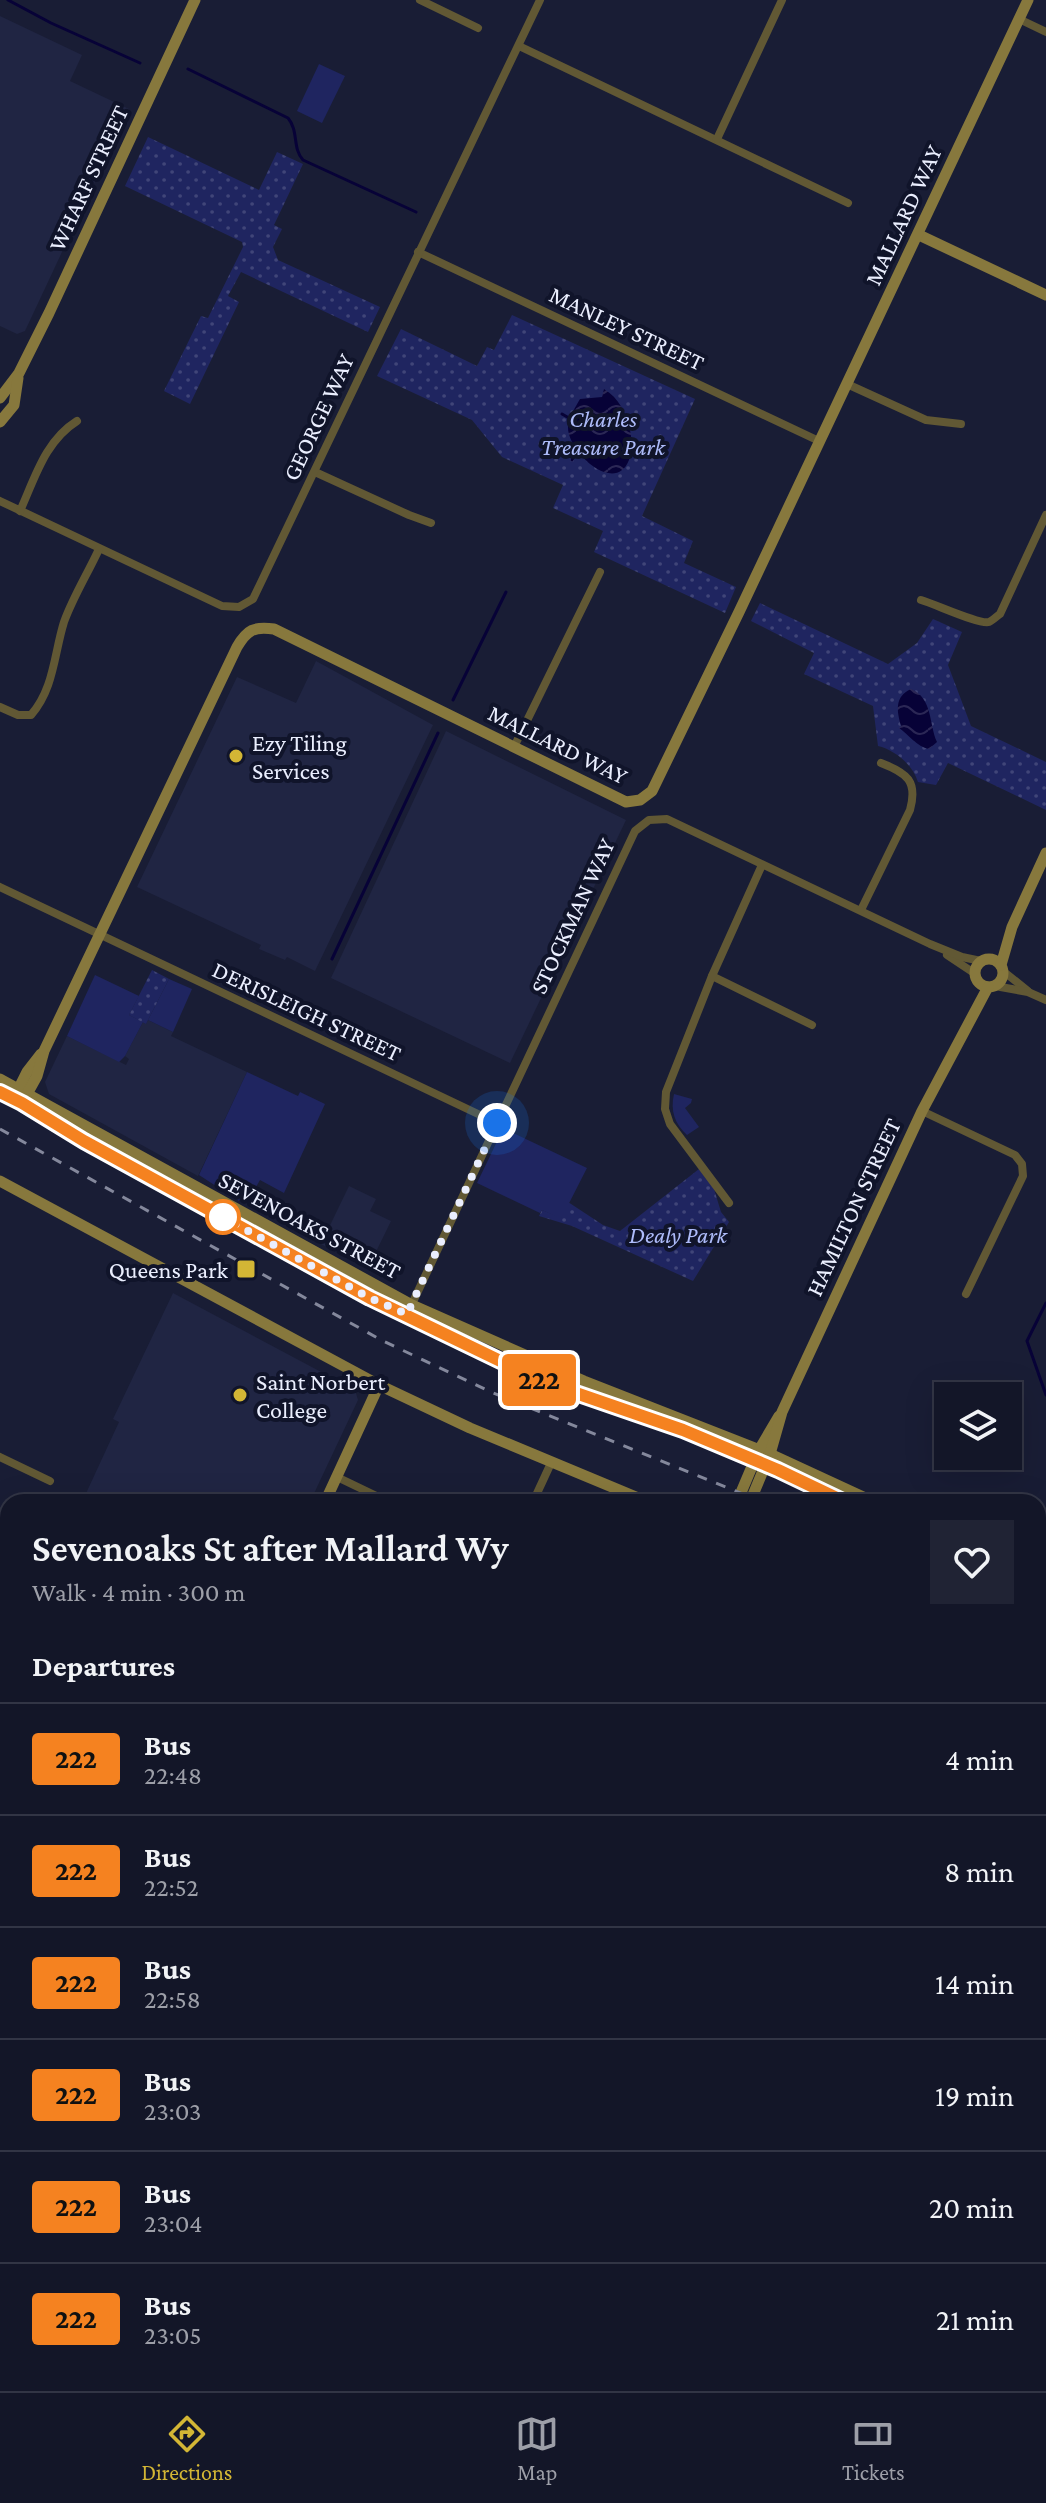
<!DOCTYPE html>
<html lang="en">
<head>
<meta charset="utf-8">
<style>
  body { margin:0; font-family:"Crimson Pro",serif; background:#202334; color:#f1f3f6; height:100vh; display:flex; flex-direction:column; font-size:30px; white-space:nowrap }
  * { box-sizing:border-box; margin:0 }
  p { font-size:26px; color:#9d9fa8 }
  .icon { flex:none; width:44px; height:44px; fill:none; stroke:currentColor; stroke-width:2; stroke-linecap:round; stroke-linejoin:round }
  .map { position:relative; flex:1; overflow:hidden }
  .drawer { position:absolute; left:0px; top:1494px; width:1046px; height:898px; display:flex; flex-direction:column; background:#131628; border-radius:24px 24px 0 0; box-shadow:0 8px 32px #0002,0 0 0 2px #323545 }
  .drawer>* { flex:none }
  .badge { padding:0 16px; border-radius:6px; font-size:28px; line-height:52px }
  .controls { position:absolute; left:934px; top:1382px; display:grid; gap:16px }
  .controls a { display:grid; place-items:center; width:88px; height:88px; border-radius:0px; background:#131628; box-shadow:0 8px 32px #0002,0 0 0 2px #323545; font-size:40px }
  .you { position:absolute; width:40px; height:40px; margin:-20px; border:6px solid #fff; border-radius:50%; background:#1a73e8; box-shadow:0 0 0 12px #1a73e833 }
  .map>.badge { position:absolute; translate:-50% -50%; box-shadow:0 0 0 4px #fff }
  h2 { padding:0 32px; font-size:30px; line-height:72px }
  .round { display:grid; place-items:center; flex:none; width:84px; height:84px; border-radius:0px; background:#202334 }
  .headline { display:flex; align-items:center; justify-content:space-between; height:136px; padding:0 32px }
  h1 { font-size:38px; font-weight:600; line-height:60px }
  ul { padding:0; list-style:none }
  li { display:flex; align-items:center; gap:24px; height:112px; padding:0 32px; border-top:2px solid #323545 }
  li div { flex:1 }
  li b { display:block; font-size:30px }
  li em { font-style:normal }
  li .badge { min-width:88px; font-weight:700; text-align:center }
  .menu { display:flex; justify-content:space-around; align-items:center; height:112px; border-top:2px solid #323545; background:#131628; font-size:22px; color:#9d9fa8 }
  .menu a { display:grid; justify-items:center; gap:4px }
  .menu .selected { color:#d3b635 }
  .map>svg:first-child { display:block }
</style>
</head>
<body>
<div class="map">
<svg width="1046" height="2391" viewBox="0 0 1046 2391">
  <defs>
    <pattern id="park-dots" width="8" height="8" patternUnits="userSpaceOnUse" patternTransform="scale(2)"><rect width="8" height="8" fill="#1f2560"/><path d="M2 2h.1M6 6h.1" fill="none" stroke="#404578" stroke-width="1.8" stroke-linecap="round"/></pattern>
    <pattern id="water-waves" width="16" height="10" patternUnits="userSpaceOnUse" patternTransform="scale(2)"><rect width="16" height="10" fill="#070237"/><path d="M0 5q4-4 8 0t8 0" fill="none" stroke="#2b2755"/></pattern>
  </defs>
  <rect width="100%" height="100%" fill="#191d35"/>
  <g fill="#202543">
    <path d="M0,16L82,55L70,81L129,109L25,331L17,334L0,326Z"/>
    <path d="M316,661L433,725L315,971L287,957L285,960L259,949L261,945L137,887L237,677L296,703Z"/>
    <path d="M446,731L626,820L510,1063L331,978Z"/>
    <path d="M148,1020L173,1032L171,1036L247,1072L198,1176L49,1094L45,1082L67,1036L126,1065L129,1059L125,1056L143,1022L146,1024Z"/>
    <path d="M349,1186L376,1199L370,1211L391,1221L368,1268L321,1244Z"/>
    <path d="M173,1293L355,1390L358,1400L310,1502H82L119,1422L113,1419Z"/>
    <path d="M0,1507L8,1511V1892L0,1888Z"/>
    <path d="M1046,1930V2391H1014L1011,2384H1038V1942Z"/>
  </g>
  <g fill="#1f2560">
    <path d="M319,64L345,76L322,123L297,111Z"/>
    <path d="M95,975L139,996L129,1015L143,1022L125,1056L119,1062L67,1036Z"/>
    <path d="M169,979L192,989L173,1032L148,1020Z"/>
    <path d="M247,1072L298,1096L300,1092L325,1104L284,1193L260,1180L252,1194L245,1191L239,1201L199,1175Z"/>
    <path d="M674,1094L692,1099L691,1103L685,1108L699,1127L687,1135C675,1124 670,1111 674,1094Z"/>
    <path d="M504,1127L511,1132L587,1168L561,1219L542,1210L540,1213L477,1183Z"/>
  </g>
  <g fill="url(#park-dots)">
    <path d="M148,137L259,190L277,152L303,164L274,225L282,229L273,247L278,260L380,307L368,332L241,272L228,296L239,302L190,404L164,391L201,316L208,318L243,247L242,242L125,186Z"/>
    <path d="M512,315L695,399L642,516L693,541L684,563L736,587L725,613L594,552L603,531L553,508L563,485L502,457L472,420L377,376L401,329L477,366L487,347L494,350Z"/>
    <path d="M760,603L888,664L917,643L933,619L962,632L948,665L971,726L1046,762V810L948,763L936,785L918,782C913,765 895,750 878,746L873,706L804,674L814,653L751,621Z"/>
    <path d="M152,970L169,979L146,1024L129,1015Z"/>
    <path d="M699,1169L714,1189L721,1212L729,1222L693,1281L572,1226L539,1216L542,1210L561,1218L568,1202L603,1225L620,1231Z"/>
    <path d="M0,2016L8,2019V2143L0,2160Z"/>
  </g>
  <g fill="url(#water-waves)">
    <path d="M604,389C619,398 626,413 630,430C632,441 633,449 629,460C615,496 567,451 568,427C569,416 575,408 580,399L602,397Z"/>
    <path d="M911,689C933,698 929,725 937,742L929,749C917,747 908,734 899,728L901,726C897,711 894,697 911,689Z"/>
    <path d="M907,2384H993L996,2391H889Z"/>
  </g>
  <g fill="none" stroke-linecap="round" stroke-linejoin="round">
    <g stroke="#070237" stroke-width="3">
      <path d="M8,0L51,23L140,63"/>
      <path d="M188,69L288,118C299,131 292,148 303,160L416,212"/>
      <path d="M562,414L569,418"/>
      <path d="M572,460L577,449"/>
      <path d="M453,700L506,592"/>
      <path d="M332,959L438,733"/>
      <path d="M1046,1303L1027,1341L1046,1395"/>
    </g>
    <g stroke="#615834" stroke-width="8">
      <path d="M420,0L478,28"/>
      <path d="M1019,19L1046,32"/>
      <path d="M519,46L848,203"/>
      <path d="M717,139L782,0"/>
      <path d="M418,252L819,441"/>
      <path d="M847,384L926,420L961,424"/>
      <path d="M315,472L409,515L431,523"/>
      <path d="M0,501L222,606L239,607L253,599L540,0"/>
      <path d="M20,511C35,478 45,441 77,421"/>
      <path d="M921,600C935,604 980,625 989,622C992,621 997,616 1000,614L1046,515"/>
      <path d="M0,707L18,715H31C54,689 54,654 64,622C73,597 88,573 99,549"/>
      <path d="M514,747L600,572"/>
      <path d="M0,887L497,1123"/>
      <path d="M861,910L910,810C918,781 907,773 881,763"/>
      <path d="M947,955L974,973"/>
      <path d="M1003,971L1028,991"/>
      <path d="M712,976L812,1025"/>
      <path d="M995,986L1028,992L1046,1000"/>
      <path d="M922,1111L1015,1155L1022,1164L1023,1176L966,1294"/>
      <path d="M729,1203L670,1124L665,1109L666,1092L712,976L762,865"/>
      <path d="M411,1306L635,831L649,820L667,819L930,944L962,957L981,961"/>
      <path d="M0,1457L50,1481"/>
      <path d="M337,1477L389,1502"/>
      <path d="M533,1502L551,1463"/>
      <path d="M1038,1767L1046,1750"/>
      <path d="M472,2384L487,2391"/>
      <path d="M603,2391L606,2384"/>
      <path d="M744,2391L747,2384"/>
    </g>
    <g stroke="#87783d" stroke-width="11">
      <path d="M919,235L1046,295"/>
      <path d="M0,398L19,373L49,313L195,0"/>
      <path d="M0,422L14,405L18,378"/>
      <circle cx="989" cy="973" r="14"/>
      <path d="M1001,965L1012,927L1046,853"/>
      <path d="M0,1079L412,1305L584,1381L770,1454L874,1502"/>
      <path d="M0,1092L85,1142L370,1298L544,1382C581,1398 621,1407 660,1421C723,1444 785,1472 845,1502"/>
      <path d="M16,1094L27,1072L41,1054"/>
      <path d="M22,1103L37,1076L44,1051L237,647C247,630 254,626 274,629L626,802L640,800L652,791L739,612L1028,0"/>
      <path d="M0,1181L379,1385L470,1428L648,1502"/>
      <path d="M325,1502L379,1385"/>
      <path d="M737,1502L759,1450L779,1416"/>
      <path d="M750,1502L770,1454L782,1412L922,1111L988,987"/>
      <path d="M1038,1570L1046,1573"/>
      <path d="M1038,1589L1046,1593"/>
      <path d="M1038,1661L1046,1665"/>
      <path d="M0,1904L8,1908"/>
      <path d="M0,2194L8,2178"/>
      <path d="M326,2391L330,2384"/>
    </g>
    <g stroke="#84889c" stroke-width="3" stroke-dasharray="10 10" stroke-linecap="butt">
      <path d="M0,1129L383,1341L491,1392L763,1502"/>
      <path d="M1038,1623L1046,1626"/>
    </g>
  </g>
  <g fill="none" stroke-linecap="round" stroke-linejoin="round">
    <g stroke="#fff" stroke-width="18">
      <path id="line" d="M0,1092L22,1103L84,1141L370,1298L544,1382L683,1430L778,1470L845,1502"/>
    </g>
    <use href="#line" stroke="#f58220" stroke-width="12"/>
    <path stroke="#eaeefe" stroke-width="8" stroke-dasharray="0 14.4" d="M223,1217L370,1298L407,1314L497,1123"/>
  </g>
  <g fill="#d3b635" stroke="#10142a" stroke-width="3">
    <circle cx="236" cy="756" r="8"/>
    <rect x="236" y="1259" width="20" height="20" rx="4"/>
    <circle cx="240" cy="1395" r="8"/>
  </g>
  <circle fill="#fff" stroke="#f58220" stroke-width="4" cx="223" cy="1217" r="16"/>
  <g text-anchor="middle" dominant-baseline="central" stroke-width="8" stroke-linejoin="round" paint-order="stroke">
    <g font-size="24" fill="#eaeefe" stroke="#10142a">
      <text transform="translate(88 178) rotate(-65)">WHARF STREET</text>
      <text transform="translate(903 215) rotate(-65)">MALLARD WAY</text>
      <text transform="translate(627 328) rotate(25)">MANLEY STREET</text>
      <text transform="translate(318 417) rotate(-65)">GEORGE WAY</text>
      <text transform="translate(558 744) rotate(26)">MALLARD WAY</text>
      <text transform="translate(572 916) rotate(-65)">STOCKMAN WAY</text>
      <text transform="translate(307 1011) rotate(25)">DERISLEIGH STREET</text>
      <text transform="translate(853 1207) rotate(-65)">HAMILTON STREET</text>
      <text transform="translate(310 1225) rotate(28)">SEVENOAKS STREET</text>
    </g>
    <g font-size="24" font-style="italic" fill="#aebcfa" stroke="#10142a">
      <text x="603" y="418">Charles<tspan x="603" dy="28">Treasure Park</tspan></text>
      <text x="678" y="1234">Dealy Park</text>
    </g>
    <g font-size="24" fill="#eaeefe" stroke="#10142a" text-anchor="start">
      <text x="252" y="742">Ezy Tiling<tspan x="252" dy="28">Services</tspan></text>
      <text x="228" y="1269" text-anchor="end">Queens Park</text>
      <text x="256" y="1381">Saint Norbert<tspan x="256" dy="28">College</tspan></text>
    </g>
  </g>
</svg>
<div class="controls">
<a><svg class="icon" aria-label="layers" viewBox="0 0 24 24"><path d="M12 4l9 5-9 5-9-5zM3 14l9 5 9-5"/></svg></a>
</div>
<div class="you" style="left:497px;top:1123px"></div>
<b class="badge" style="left:539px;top:1380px;background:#f58220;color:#111">222</b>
<section class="drawer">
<div class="headline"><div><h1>Sevenoaks St after Mallard Wy</h1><p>Walk · 4 min · 300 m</p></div><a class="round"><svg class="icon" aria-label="heart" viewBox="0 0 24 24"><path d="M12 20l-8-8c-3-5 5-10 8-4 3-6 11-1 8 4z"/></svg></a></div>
<h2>Departures</h2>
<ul>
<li><span class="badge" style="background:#f58220;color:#111">222</span><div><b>Bus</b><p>22:48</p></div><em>4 min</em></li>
<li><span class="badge" style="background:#f58220;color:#111">222</span><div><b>Bus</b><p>22:52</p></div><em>8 min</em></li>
<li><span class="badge" style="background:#f58220;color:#111">222</span><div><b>Bus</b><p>22:58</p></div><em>14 min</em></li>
<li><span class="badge" style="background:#f58220;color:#111">222</span><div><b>Bus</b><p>23:03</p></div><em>19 min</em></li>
<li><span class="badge" style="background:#f58220;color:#111">222</span><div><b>Bus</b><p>23:04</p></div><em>20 min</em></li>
<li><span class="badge" style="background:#f58220;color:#111">222</span><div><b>Bus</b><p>23:05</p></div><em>21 min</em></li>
</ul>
</section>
</div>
<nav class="menu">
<a class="selected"><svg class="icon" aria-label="directions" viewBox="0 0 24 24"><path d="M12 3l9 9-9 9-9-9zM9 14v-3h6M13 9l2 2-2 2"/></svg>Directions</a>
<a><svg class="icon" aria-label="map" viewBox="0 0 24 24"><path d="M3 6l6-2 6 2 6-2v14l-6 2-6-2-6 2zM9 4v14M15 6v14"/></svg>Map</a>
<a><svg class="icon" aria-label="tickets" viewBox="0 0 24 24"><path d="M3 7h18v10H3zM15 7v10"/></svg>Tickets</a>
</nav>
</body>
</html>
